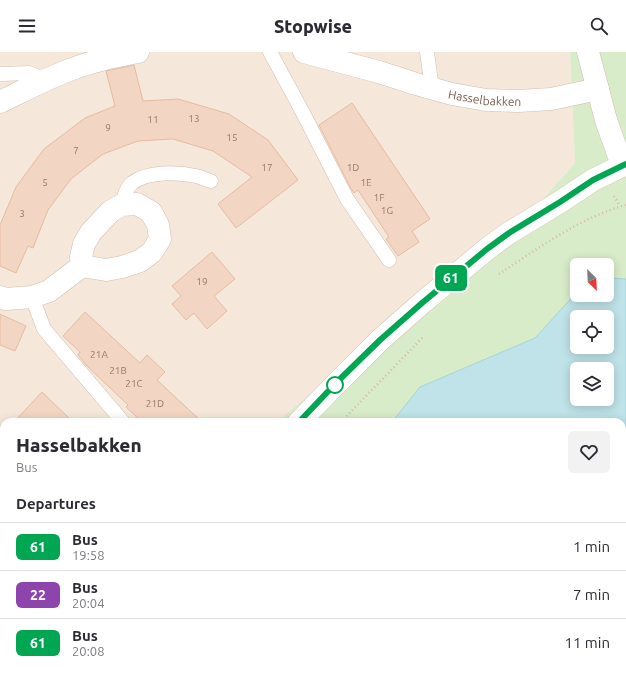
<!DOCTYPE html>
<html lang="en">
<head>
<meta charset="utf-8">
<style>
  body { margin:0; font-family:Ubuntu,sans-serif; background:#f2f2f3; color:#2b2b33; height:100vh; display:flex; flex-direction:column; font-size:15px; white-space:nowrap }
  * { box-sizing:border-box; margin:0 }
  p { font-size:13px; color:#7c7c81 }
  .icon { flex:none; width:22px; height:22px; fill:none; stroke:currentColor; stroke-width:2; stroke-linecap:round; stroke-linejoin:round }
  .map { position:relative; flex:1; overflow:hidden }
  .details { position:absolute; left:0px; top:366px; width:626px; height:256px; display:flex; flex-direction:column; background:#fff; border-radius:12px 12px 0 0; box-shadow:0 2px 10px #0003 }
  .details>* { flex:none }
  .badge { padding:0 8px; border-radius:6px; font-size:14px; line-height:26px }
  .needle { width:26px; rotate:156deg }
  .tools { position:absolute; left:570px; top:206px; display:grid; gap:8px }
  .tools a { display:grid; place-items:center; width:44px; height:44px; border-radius:6px; background:#fff; box-shadow:0 2px 10px #0003; font-size:20px }
  .map>.badge { position:absolute; translate:-50% -50%; box-shadow:0 0 0 2px #fff }
  h2 { padding:0 16px; font-size:15px; line-height:36px }
  .round { display:grid; place-items:center; flex:none; width:42px; height:42px; border-radius:6px; background:#f2f2f3 }
  .summary { display:flex; align-items:center; justify-content:space-between; height:68px; padding:0 16px }
  h1 { font-size:19px; font-weight:800; line-height:30px }
  ul { padding:0; list-style:none }
  li { display:flex; align-items:center; gap:12px; height:48px; padding:0 16px; border-top:1px solid #e1e1e2 }
  li div { flex:1 }
  li b { display:block; font-size:15px }
  li em { font-style:normal }
  li .badge { min-width:44px; font-weight:700; text-align:center }
  header { display:flex; justify-content:space-between; align-items:center; height:52px; padding:0 16px; background:#fff; font-size:18px; font-weight:800 }
  .map>svg:first-child { display:block }
</style>
</head>
<body>
<header><svg class="icon" aria-label="menu" viewBox="0 0 24 24"><path d="M4 6h16M4 12h16M4 18h16"/></svg>Stopwise<svg class="icon" aria-label="search" viewBox="0 0 24 24"><circle cx="10" cy="10" r="6"/><path d="M15 15l6 6"/></svg></header>
<div class="map">
<svg width="626" height="622" viewBox="0 0 626 622">
  <rect width="100%" height="100%" fill="#fdf6ec"/>
  <g fill="#f5e8da">
    <path d="M0,0H570L575,111L486,209L363,297L277,370H4V383L0,381Z"/>
    <path d="M96,618H538L547,622H95Z"/>
  </g>
  <g fill="#d8ecc9">
    <path d="M570,0H626V227L607,226V213H577V240L535,286L420,335L392,370H277L363,297L487,209L575,111Z"/>
    <path d="M0,381L4,383V618H96L95,622H0Z"/>
    <path d="M622,545L626,548V622H547L538,618H622Z"/>
  </g>
  <path fill="#bfe3e8" stroke="#a5d3da" fill-rule="evenodd" d="M607,226L626,227V548L622,545V370H392L420,335L535,286L577,240V243H607ZM577,265H607V295H577ZM577,317H607V347H577Z"/>
  <g fill="#f3d5c3" stroke="#e6bba3">
    <path d="M134,13L143,49L178,47L229,62L268,88L298,128L236,176L218,152L252,125L213,99L173,87L138,89L103,102L71,127L48,158L33,196L28,194L16,221L0,214V173L16,135L44,97L85,66L115,54L106,19Z"/>
    <path d="M352,51L430,167L412,179L419,190L398,204L386,187L389,185L358,138L354,141L350,135L319,73Z"/>
    <path d="M212,200L235,227L214,244L227,259L207,277L194,261L186,268L172,252L181,244L172,234Z"/>
    <path d="M85,260L140,311L147,303L165,320L157,328L202,370H142L126,355L128,353L86,313L78,303L80,300L63,284Z"/>
    <path d="M0,262L26,274L15,299L0,293Z"/>
    <path d="M42,340L73,370H14Z"/>
  </g>
  <g fill="none" stroke-linecap="round" stroke-linejoin="round">
    <g stroke="#d1beb0" stroke-width="15">
      <g id="lane">
        <path d="M270,0L302,59L347,147L389,208"/>
        <path d="M427,0L432,37"/>
        <path d="M0,22L29,21L45,28"/>
        <path d="M122,153C124,145 126,136 132,131C148,119 178,120 196,124C201,125 206,128 211,129"/>
        <path d="M32,245L44,277L123,370"/>
      </g>
    </g>
    <g stroke="#d1beb0" stroke-width="23">
      <g id="street">
        <path id="s1" d="M304,0L379,20L416,32L452,42L486,48L518,49L551,47L598,37"/>
        <path d="M588,0L606,68L622,113"/>
        <path d="M0,50C25,38 49,25 75,16C96,8 117,4 138,0"/>
        <path d="M0,245L6,247L32,245L49,239L82,214L106,218L122,215L140,209L152,200L160,187L158,173L151,160L137,152L122,153L111,159L91,180L84,192L81,205L82,214"/>
        <path d="M240,618L248,622"/>
      </g>
    </g>
    <g stroke="#d6c0b0" stroke-width="23">
      <g id="secondary">
        <path d="M299,370L337,331L380,288L422,251L487,197L509,181L560,150L593,128L626,112"/>
        <path d="M41,622L46,618"/>
      </g>
    </g>
    <g stroke="#d9b8a5" stroke-width="2.5" stroke-dasharray="1 3" stroke-linecap="butt">
      <path d="M614,144L620,154"/>
      <path d="M499,222C537,197 581,165 626,153"/>
      <path d="M341,370L423,285"/>
      <path d="M83,622L88,618"/>
    </g>
    <use href="#lane" stroke="#fff" stroke-width="14"/>
    <use href="#street" stroke="#fff" stroke-width="22"/>
    <use href="#secondary" stroke="#fff" stroke-width="22"/>
  </g>
  <g fill="none" stroke-linecap="round" stroke-linejoin="round">
    <g stroke="#fff" stroke-width="9">
      <path id="line" d="M299,370L336,331L380,288L422,251L487,197L509,181L560,150L593,128L626,112"/>
    </g>
    <use href="#line" stroke="#00a651" stroke-width="6"/>
  </g>
  <circle fill="#fff" stroke="#00a651" stroke-width="2" cx="335" cy="333" r="8"/>
  <g text-anchor="middle" dominant-baseline="central" stroke-width="3.5" stroke-linejoin="round" paint-order="stroke">
    <g font-size="10" fill="#987a6a">
      <text x="194" y="66">13</text>
      <text x="153" y="67">11</text>
      <text x="108" y="75">9</text>
      <text x="232" y="85">15</text>
      <text x="76" y="98">7</text>
      <text x="267" y="115">17</text>
      <text x="353" y="115">1D</text>
      <text x="45" y="130">5</text>
      <text x="366" y="130">1E</text>
      <text x="379" y="145">1F</text>
      <text x="387" y="158">1G</text>
      <text x="22" y="161">3</text>
      <text x="202" y="229">19</text>
      <text x="99" y="302">21A</text>
      <text x="118" y="318">21B</text>
      <text x="134" y="331">21C</text>
      <text x="155" y="351">21D</text>
    </g>
    <g font-size="12" fill="#7a5c4d" stroke="#fffaf3">
      <text stroke="none"><textPath href="#s1" startOffset="187">Hasselbakken</textPath></text>
    </g>
  </g>
</svg>
<div class="tools">
<a><svg class="needle" viewBox="-14 -14 28 28"><path d="M0-13l5 13h-10z" fill="#e53935"/><path d="M0 13l5-13h-10z" fill="#7c7c81"/></svg></a>
<a><svg class="icon" aria-label="locate" viewBox="0 0 24 24"><circle cx="12" cy="12" r="6"/><path d="M12 2v4M12 18v4M2 12h4M18 12h4"/></svg></a>
<a><svg class="icon" aria-label="layers" viewBox="0 0 24 24"><path d="M12 4l9 5-9 5-9-5zM3 14l9 5 9-5"/></svg></a>
</div>
<b class="badge" style="left:451px;top:226px;background:#00a651;color:#fff">61</b>
<section class="details">
<div class="summary"><div><h1>Hasselbakken</h1><p>Bus</p></div><a class="round"><svg class="icon" aria-label="heart" viewBox="0 0 24 24"><path d="M12 20l-8-8c-3-5 5-10 8-4 3-6 11-1 8 4z"/></svg></a></div>
<h2>Departures</h2>
<ul>
<li><span class="badge" style="background:#00a651;color:#fff">61</span><div><b>Bus</b><p>19:58</p></div><em>1 min</em></li>
<li><span class="badge" style="background:#8e44ad;color:#fff">22</span><div><b>Bus</b><p>20:04</p></div><em>7 min</em></li>
<li><span class="badge" style="background:#00a651;color:#fff">61</span><div><b>Bus</b><p>20:08</p></div><em>11 min</em></li>
</ul>
</section>
</div>
</body>
</html>
